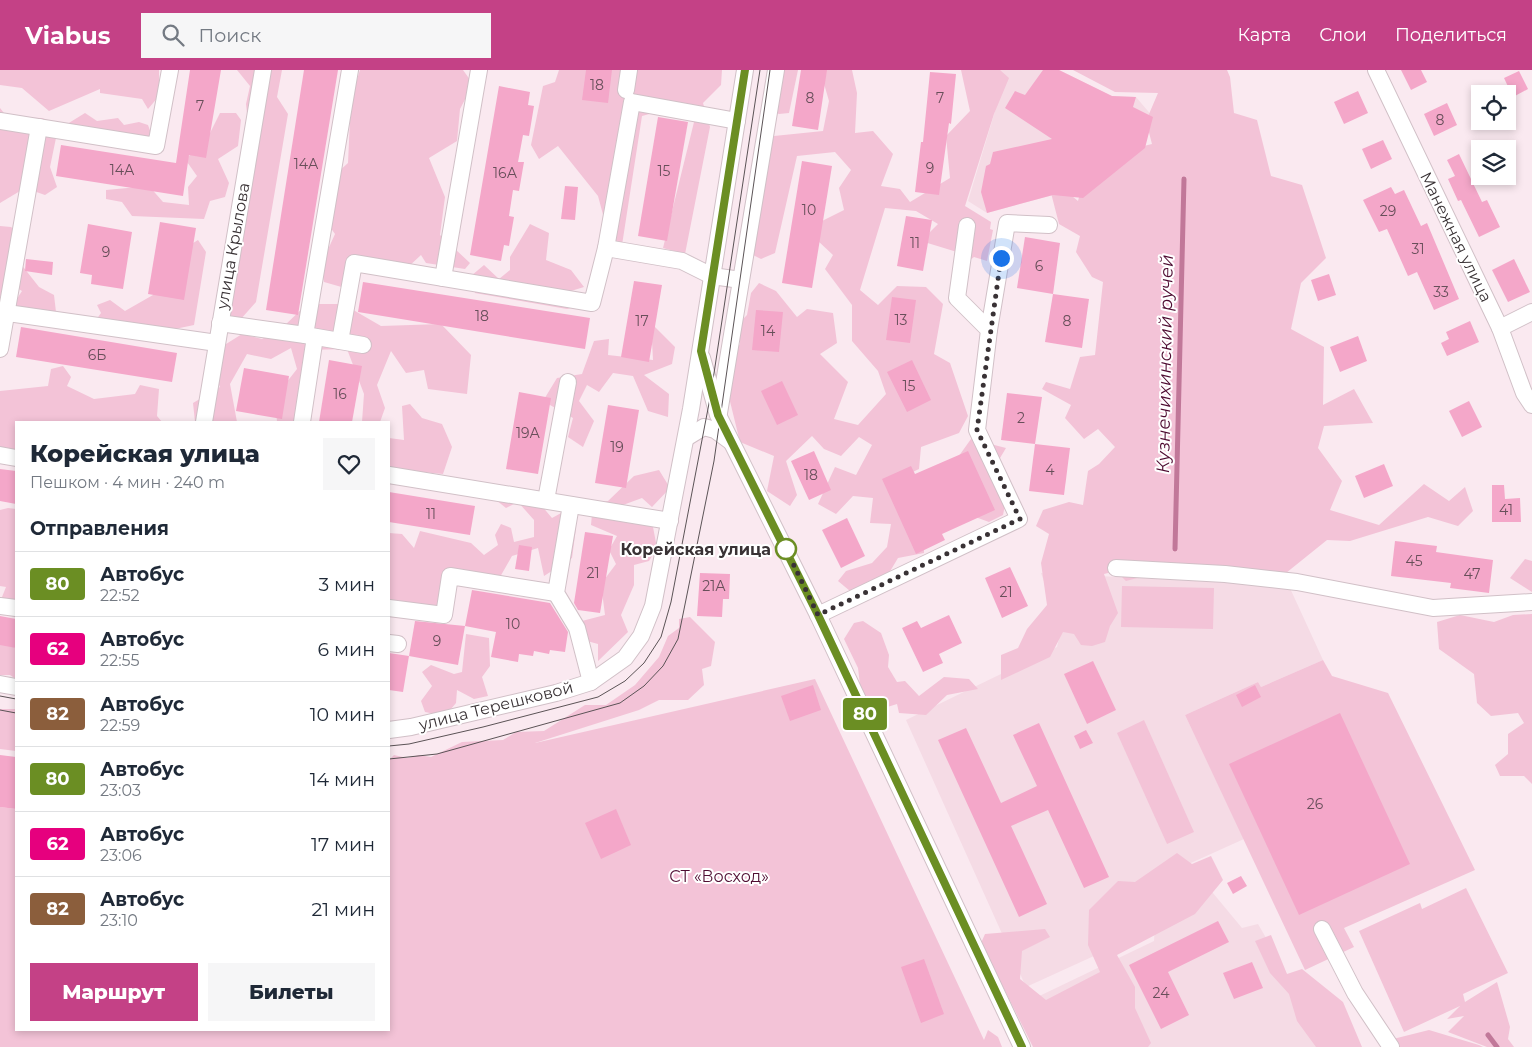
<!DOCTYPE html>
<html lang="ru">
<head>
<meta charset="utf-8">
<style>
  body { margin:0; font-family:Montserrat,sans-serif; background:#f6f6f7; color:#1f2937; height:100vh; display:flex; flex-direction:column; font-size:19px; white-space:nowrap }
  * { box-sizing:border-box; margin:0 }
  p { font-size:16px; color:#747a83 }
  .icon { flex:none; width:28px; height:28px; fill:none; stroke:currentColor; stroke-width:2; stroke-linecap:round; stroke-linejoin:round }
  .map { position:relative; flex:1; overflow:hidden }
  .drawer { position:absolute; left:15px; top:351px; width:375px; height:610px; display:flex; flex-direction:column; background:#fff; border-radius:0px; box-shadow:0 2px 8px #0003 }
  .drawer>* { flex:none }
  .badge { padding:0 10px; border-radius:4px; font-size:18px; line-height:32px }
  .buttons { position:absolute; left:1471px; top:15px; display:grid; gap:10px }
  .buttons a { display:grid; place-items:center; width:45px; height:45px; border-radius:0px; background:#fff; box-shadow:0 2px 8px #0003; font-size:25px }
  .you { position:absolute; width:25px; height:25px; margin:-12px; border:4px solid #fff; border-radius:50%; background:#1a73e8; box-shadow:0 0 0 8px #1a73e833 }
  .map>.badge { position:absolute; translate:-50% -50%; box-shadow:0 0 0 2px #fff }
  h2 { padding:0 15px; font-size:19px; line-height:45px }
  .round { display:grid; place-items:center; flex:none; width:52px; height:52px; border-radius:0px; background:#f6f6f7 }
  .overview { display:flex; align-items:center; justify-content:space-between; height:85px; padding:0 15px }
  h1 { font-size:24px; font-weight:800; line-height:38px }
  .button { display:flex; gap:10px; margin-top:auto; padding:10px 15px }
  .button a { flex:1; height:58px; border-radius:0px; background:#c44186; color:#fff; font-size:20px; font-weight:800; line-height:58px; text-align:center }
  .button a+a { background:#f6f6f7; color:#1f2937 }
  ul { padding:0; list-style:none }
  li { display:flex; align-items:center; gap:15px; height:65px; padding:0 15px; border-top:1px solid #e0e1e3 }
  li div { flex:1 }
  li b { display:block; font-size:19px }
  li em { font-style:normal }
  li .badge { min-width:55px; font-weight:700; text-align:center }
  header { display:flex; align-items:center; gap:30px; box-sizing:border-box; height:70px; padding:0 25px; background:#c44186; color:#fff }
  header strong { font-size:24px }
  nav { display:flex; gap:28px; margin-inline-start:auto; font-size:18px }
  .search { width:350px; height:45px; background:#f6f6f7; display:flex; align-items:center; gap:12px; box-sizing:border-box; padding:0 18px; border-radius:0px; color:#747a83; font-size:19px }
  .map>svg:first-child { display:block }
</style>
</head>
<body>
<header>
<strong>Viabus</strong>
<div class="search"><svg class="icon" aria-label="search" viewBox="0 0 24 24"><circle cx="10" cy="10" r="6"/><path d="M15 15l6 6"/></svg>Поиск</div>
<nav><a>Карта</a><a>Слои</a><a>Поделиться</a></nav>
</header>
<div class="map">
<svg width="1532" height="977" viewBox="0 0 1532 977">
  <rect width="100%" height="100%" fill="#fae9f0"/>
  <g fill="#f5dbe5">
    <path d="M993,0H1059L1112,26L1136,27L1153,47L1053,125L987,143L968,131L1005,8Z"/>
    <path d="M1041,503L1289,516L1323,590L1261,617L1258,612L1185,645L1244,769L1151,811V860L1026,917L906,650L1057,577L1061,560Z"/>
    <path d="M1193,799L1242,858L1258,854L1329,977H1054L1031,930L1154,871L1157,817Z"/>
  </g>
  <g fill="#f3c3d7">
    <path d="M0,0H159V26L148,39L142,29L100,23V19L49,41L22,18L0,15Z"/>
    <path d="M237,0H282L277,27L288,44L256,232L240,250L217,239L237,199L224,178L245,141L237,104L248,52L246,34L250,16Z"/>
    <path d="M360,0H463L473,14L460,39L457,71L429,88L445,127L440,165L470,193L465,199L426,193L421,185L408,197L354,187L345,218L324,212L321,195L335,164L323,147L336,136V104L348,93L351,29Z"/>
    <path d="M559,0H722L721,15L703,33L710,57L685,184L663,178L695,48L653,43L642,46L622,175L611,174L598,126L558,76L539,89L531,75L543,16L555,12Z"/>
    <path d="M774,0H798L789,43L779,44L767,39Z"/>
    <path d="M820,0H852L857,23L855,63L873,61L893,84L881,116L900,119L910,132L950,108L946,66L970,41L961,0H1000L1009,8L994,44L965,136L991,152L990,159L993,160L987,191L974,187L970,190V186L921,171L938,154L916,141L885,138L860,220L878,235L897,216L926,217L943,234L934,284L950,293L968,346L959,363L921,377L919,399L896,410L923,451L924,483L898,488L886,508L850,521L838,511L846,501L872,493L887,477L891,454L870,453L873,428L853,426L836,444L818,434L835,397L856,405L872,375L859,367L841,386L824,379L812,366L786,391L797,425L790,436L767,421L774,386L740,372L722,299L740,274V252L747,245L751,223L759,213L776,221L797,247L807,239L833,243L837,273L820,284L848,312L834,349L858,355L886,324L878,301L852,271V235L825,199L833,185L817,170L820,152L844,140L839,118L851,100L835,82L797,86L775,183L761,189L743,180L774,66L823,61L829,31Z"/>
    <path d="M1073,0H1227L1230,7L1234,43L1257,50L1271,106L1302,115L1326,188L1301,213L1291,259L1324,277L1323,335L1354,319L1373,353L1324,356L1318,378L1342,411L1330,440L1379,455L1424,414L1449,431L1465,417L1473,441L1458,456L1428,447L1350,471L1327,470L1286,503H1156L1126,511L1116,501L1104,504L1118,543L1110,556L1105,572L1092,576L1081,575L1074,564L1063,562L1050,587L1001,610V585L1018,578L1027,559L1047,535L1041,493L1049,464L1036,456L1043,440L1069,432L1083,435L1088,401L1099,394L1115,377L1098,359L1084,369L1065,348L1071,335L1042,319L1046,312L1070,319L1080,287L1095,285L1103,212L1092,207L1076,182L1080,166L1059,154L1050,119L1061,117L1078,131L1084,108L1123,81L1152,74L1146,51L1158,23L1115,22Z"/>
    <path d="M0,38L7,47L42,48L64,56L85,43L97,51L118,48L124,55L139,52L148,55L153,69L56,68L50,97L57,117L45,125L25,118L0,133Z"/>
    <path d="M220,43H236L241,50L238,76L218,89L229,113L225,127L210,131L204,149L132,146L122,132L106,129V120L149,116L163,132L189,135L188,117L197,106L185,89L205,73Z"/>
    <path d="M530,154L549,163L546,190L571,200L584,217L571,221L578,236L567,239L475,223L471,206L484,195L499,209L510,200V187Z"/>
    <path d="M0,156L11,157L27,170L13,184L39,217L54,225L56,242L31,251L13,235L22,221L6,211L4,224L0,226Z"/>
    <path d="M198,170L206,182L194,255L175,259L96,250L101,243L97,235L110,230L125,241L153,225L190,175Z"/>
    <path d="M307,234H343L381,256L441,254L471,285L467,324L428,319L424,300L406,303L391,281L377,315L385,338L380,352H362L364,324L347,279L306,280L302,352H277L275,327L297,299L291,278L271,289L247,284L230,314L237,352H195L193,333L220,317L207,286L242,264L262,269L283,257Z"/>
    <path d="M651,253L675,277L672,294L644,305L669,324L668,347L648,341L633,306L613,303L599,322L587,315L579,331L594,351L583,377L568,367L573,348L543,331L557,308L582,304L594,271L609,269L608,285L653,290Z"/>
    <path d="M63,296L71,307L67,316L94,329L135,324L140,315L159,319L157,346L162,352H16V395L0,393V321L48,316L51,299Z"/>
    <path d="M410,334L422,348L442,354L452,377L443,404L389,399V368L404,370L402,336Z"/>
    <path d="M971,369L1006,378L997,393L1009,415L1003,445L989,452L967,444L951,397Z"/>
    <path d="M659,400L670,418L652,437L642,428L623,435L622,449L653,457L657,478L649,491L634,495V515L621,545L628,562L598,591V574L587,571L582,551L605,545L601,514L616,494L609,480L617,466L591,455L593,433L608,431L634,406Z"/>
    <path d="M530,422L552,448L563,442L576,458L572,488L544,506L538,478L512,486L500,507L459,502L453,534L392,544L389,540V463L402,464L414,478L420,461L471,473L484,485L498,475L495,465L501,454L511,458L514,472L534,467V450L518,432L506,438L496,430Z"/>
    <path d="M8,438L16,439V540L0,532L6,517L0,516V440Z"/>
    <path d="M1525,489L1532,491V522L1510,508Z"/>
    <path d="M1122,516L1214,518L1213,559L1121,557Z"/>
    <path d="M1532,544V714L1524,706H1500L1495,695L1508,684V664L1524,653L1518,643L1491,646L1477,633L1474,604L1439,579L1437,552L1460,545L1494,552L1513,545Z"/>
    <path d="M690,547L715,572L711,596L702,599L704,615L688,630H659L639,640L535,673L815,609L984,970L988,960L998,967L1002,977H0V737L16,739V960H389V690L394,685L407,688L419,685L431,687L462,672L503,670L516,662L544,661L585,635H606L635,615L659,587L668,566L679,558V549Z"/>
    <path d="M863,551L881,563L889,585L888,597L897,612L905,611L919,626L944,607L969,609L978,619L947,625L926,645L899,643L897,634L881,639L861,623L858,598L844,569L854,553Z"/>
    <path d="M466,564L489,568L490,596L482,607L488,626L474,629L457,620L456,633L445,646L425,642L421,631L432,616L422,602L431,595L454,604L462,602Z"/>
    <path d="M0,573H5L16,578V609L10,605H0Z"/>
    <path d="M1323,590L1332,606L1388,623L1475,800L1344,858L1354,877L1305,900L1185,645L1258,612L1261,617Z"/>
    <path d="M0,639H16V681L0,679Z"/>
    <path d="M1144,650L1194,762L1167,774L1117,663Z"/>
    <path d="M1177,783L1192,794L1211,786L1223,810L1195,844L1117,885L1135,917V938L1151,973L1148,977H1033L981,873L985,864L1045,859L1050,867L1022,881L1020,909L1046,930L1100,902L1088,875L1089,840L1118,811L1135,812Z"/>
    <path d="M1466,818L1508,903L1463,924L1465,932L1497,912L1510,957L1508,969L1514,977H1487L1448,962L1464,946L1447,949L1460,936L1404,962L1359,861L1420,833L1422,839Z"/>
    <path d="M1271,865L1287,904L1302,899L1343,932L1362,977H1316L1297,951L1289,924L1270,903L1255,871Z"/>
    <path d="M1429,960L1479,975L1483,977H1385L1393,969Z"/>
  </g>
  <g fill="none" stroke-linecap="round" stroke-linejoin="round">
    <g stroke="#c17899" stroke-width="5">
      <path d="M1175,479L1184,109"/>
      <path d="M1488,965L1497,977"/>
    </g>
  </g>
  <g fill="#f4a7c9">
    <path d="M190,0H221L206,88L189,85L183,126L56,106L61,75L176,93Z"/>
    <path d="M304,0H338L298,245L266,240Z"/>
    <path d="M586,0H612L608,33L582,30Z"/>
    <path d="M801,0H827L818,60L792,56Z"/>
    <path d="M1043,0H1059L1112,26L1136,27L1133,37L1153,47L1145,78L1083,128L1053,125L987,143L981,122L986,96L990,94L993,82L1052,69L1005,38L1015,21L1025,25Z"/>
    <path d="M1401,0H1421L1427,12L1411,20Z"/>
    <path d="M1519,1L1528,19L1513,27L1504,8Z"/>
    <path d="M930,2L956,4L951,54L949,53L939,125L915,122L921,72H923Z"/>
    <path d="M499,16L530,22L528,35L534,36L529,66L523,65L518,92H524L519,121L513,120L509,146L514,147L509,176L504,175L501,191L470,185Z"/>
    <path d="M1358,21L1368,43L1344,54L1334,32Z"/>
    <path d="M1447,33L1457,55L1434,66L1424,44Z"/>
    <path d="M658,47L688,52L667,171L638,166Z"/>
    <path d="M1383,70L1392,89L1371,99L1362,79Z"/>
    <path d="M1459,84L1482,132L1487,130L1500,157L1479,167L1461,130L1458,131L1448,109L1455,106L1447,90Z"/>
    <path d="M802,91L832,96L812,218L782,213Z"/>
    <path d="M565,116L578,117L575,150L561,149Z"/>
    <path d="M1391,117L1395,124L1404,120L1421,156L1427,153L1459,229L1434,240L1417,202L1408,206L1387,159L1379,162L1363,130Z"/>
    <path d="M906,146L932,150L923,201L897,196Z"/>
    <path d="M160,152L196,158L184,230L148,224Z"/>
    <path d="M88,154L132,162L123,219L91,214L92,205L80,203Z"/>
    <path d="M1025,167L1060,173L1053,224L1017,218Z"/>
    <path d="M26,189L53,192L52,205L25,201Z"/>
    <path d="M1514,189L1530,222L1508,232L1492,200Z"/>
    <path d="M1329,204L1336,225L1318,231L1311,210Z"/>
    <path d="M634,211L662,215L649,292L621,287Z"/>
    <path d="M363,212L590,248L585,279L358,242Z"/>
    <path d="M1053,224L1089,229L1082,278L1045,272Z"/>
    <path d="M892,227L916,230L910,273L886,270Z"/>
    <path d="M756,240L783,242L779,282L752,280Z"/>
    <path d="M1470,251L1479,272L1447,286L1441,273L1449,269L1446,262Z"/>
    <path d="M21,257L177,283L172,312L16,287Z"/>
    <path d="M1358,266L1367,291L1340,302L1330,277Z"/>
    <path d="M329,290L362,296L352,352H319Z"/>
    <path d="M912,290L931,330L907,342L887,302Z"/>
    <path d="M244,298L289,306L282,349L236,341Z"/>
    <path d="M782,311L798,345L777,355L761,321Z"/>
    <path d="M519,322L551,328L538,404L506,399Z"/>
    <path d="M1007,323L1042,327L1035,374L1001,370Z"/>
    <path d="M1469,331L1482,357L1462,367L1449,341Z"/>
    <path d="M608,335L639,340L626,418L595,413Z"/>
    <path d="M1035,374L1070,378L1064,425L1029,421Z"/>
    <path d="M814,381L831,420L809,430L791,391Z"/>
    <path d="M968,381L995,440L942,464L945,470L916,484L882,409L911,396L915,404Z"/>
    <path d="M1384,394L1393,416L1364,428L1355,406Z"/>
    <path d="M0,399L16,401V434L0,431Z"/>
    <path d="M1492,415H1504L1505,429L1520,428L1521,452H1492Z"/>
    <path d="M389,422L475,436L470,465L389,452Z"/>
    <path d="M847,448L865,486L841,498L822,460Z"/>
    <path d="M585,462L613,466L600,543L578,540L574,533Z"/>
    <path d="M1395,471L1437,476L1436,482L1493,490L1489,523L1450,518L1451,513L1391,506Z"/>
    <path d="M519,475L532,477L529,501L515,499Z"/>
    <path d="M1010,497L1028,536L1002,548L985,508Z"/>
    <path d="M700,503L730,504L729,529H723L722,547L697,546Z"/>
    <path d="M472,520L550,533L568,562L565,582L550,580L549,584L534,581L533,586L519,584L518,592L491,587L496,562L465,556Z"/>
    <path d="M949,545L962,573L939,584L943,593L923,602L902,558L917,551L921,558Z"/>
    <path d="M0,546L16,549V578L0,575Z"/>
    <path d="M415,551L465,556L458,595L409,586Z"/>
    <path d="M389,583L409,586L403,622L389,620Z"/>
    <path d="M1093,591L1116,640L1087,654L1064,604Z"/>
    <path d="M813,615L821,640L790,651L781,626Z"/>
    <path d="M1255,615L1261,627L1242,637L1236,625Z"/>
    <path d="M1340,643L1410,794L1299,845L1229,694Z"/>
    <path d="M1039,653L1109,807L1084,818L1048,740L1011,756L1047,834L1019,847L938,670L966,658L1001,733L1037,716L1013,665Z"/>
    <path d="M1086,660L1093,673L1080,679L1074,666Z"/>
    <path d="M0,685L16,687V739L0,737Z"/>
    <path d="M616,739L631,775L601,789L585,753Z"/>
    <path d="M1241,806L1247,816L1233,824L1227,813Z"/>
    <path d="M1218,851L1229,872L1168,902L1189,945L1161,959L1129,895Z"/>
    <path d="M924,889L944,944L921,953L901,897Z"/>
    <path d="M1252,892L1263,918L1234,929L1223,903Z"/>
  </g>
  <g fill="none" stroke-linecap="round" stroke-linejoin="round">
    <g stroke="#d1c0c7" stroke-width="18">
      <g id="minor">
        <path d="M1376,0L1500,258L1524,323L1532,335"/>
        <path d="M626,20L629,0"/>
        <path d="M0,51L156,76L170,0"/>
        <path d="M606,178L632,32L737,51"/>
        <path d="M443,208L479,0"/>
        <path d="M0,242L217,273"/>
        <path d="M220,253L305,265L350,0"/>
        <path d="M1500,258L1532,242"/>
        <path d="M989,260L1007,153L1049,155"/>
        <path d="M305,265L363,275"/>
        <path d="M340,271L354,193L592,233L606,178L682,191L712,206L741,210"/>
        <path d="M0,279L39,57"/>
        <path d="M702,288L718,345L818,545L1022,977"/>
        <path d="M719,343L776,0"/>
        <path d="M204,352L263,0"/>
        <path d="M302,352L315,267"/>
        <path d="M686,368L704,357L715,360L730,371"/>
        <path d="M0,385L16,388"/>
        <path d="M389,405L670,451"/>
        <path d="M546,430L568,312"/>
        <path d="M571,435L556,523L577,558L591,612"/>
        <path d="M1116,498L1225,504L1297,512L1433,538L1532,532"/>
        <path d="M0,536L16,538"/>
        <path d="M389,538L444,545L450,506L556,523"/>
        <path d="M818,545L1019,449L977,360L989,260L957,228L967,156"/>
        <path d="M389,573L398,574"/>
        <path d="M0,614L16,617"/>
        <path d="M389,660L411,657L556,623L591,612L625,588L641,566L653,536L691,339L745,0"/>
        <path d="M1322,859L1355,923L1391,977"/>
      </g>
    </g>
    <use href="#minor" stroke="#fff" stroke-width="16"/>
    <g stroke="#5b5356" stroke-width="1">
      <path d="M0,626L16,629"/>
      <path d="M0,640L16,643"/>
      <path d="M389,676L409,674L483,657L598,627L625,611L644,593L661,567L671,532L711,323L760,0"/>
      <path d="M389,689L437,684L620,633L644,616L663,596L678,569L714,391L770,0"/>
    </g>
  </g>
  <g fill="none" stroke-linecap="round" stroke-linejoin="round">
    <g stroke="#fff" stroke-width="11">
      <path id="line" d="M745,0L701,281L718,345L818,545L1022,977"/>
    </g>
    <use href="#line" stroke="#6b8e23" stroke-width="8"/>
    <path stroke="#393235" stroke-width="5" stroke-dasharray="0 9" d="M786,479L818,545L1020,449L977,360L1001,188"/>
  </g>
  <circle fill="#fff" stroke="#6b8e23" stroke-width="2.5" cx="786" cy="479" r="10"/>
  <g text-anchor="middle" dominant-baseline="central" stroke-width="4" stroke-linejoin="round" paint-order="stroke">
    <g font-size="14" fill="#684f5a">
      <text x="597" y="15">18</text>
      <text x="810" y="28">8</text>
      <text x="940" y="28">7</text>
      <text x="200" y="36">7</text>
      <text x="1440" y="50">8</text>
      <text x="306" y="94">14А</text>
      <text x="930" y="98">9</text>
      <text x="122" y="100">14А</text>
      <text x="664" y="101">15</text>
      <text x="505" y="103">16А</text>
      <text x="809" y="140">10</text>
      <text x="1388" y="141">29</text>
      <text x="915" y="173">11</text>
      <text x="1418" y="179">31</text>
      <text x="106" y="182">9</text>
      <text x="1039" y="196">6</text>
      <text x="1441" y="222">33</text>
      <text x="482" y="246">18</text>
      <text x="901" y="250">13</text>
      <text x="642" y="251">17</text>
      <text x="1067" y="251">8</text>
      <text x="768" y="261">14</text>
      <text x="97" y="285">6Б</text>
      <text x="909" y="316">15</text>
      <text x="340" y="324">16</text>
      <text x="1021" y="348">2</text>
      <text x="528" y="363">19А</text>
      <text x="617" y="377">19</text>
      <text x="1050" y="400">4</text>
      <text x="811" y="405">18</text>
      <text x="1506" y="440">41</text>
      <text x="431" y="444">11</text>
      <text x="1414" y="491">45</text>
      <text x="593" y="503">21</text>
      <text x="1472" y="504">47</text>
      <text x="714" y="516">21А</text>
      <text x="1006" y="522">21</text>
      <text x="513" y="554">10</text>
      <text x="437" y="571">9</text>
      <text x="1315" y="734">26</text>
      <text x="1161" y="923">24</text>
    </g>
    <g font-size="16" fill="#393235" stroke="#fff">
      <text transform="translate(1456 167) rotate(64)">Манежная улица</text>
      <text transform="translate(233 176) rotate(-80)">улица Крылова</text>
      <text transform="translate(496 636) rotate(-14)">улица Терешковой</text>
    </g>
    <g font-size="16" font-weight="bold" fill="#393235" stroke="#fff" text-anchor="end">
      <text x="771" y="479">Корейская улица</text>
    </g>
    <g font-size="16" fill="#500e33" stroke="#fff">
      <text x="719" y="806">СТ «Восход»</text>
    </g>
    <g font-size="18" font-style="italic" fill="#4d0a30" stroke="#fff">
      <text transform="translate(1165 294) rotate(-89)">Кузнечихинский ручей</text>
    </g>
  </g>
</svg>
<div class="buttons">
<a><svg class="icon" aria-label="locate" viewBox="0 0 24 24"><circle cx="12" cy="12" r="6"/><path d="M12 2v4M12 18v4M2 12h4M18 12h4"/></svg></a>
<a><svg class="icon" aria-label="layers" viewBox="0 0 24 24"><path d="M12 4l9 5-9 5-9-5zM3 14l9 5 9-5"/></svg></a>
</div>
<div class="you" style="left:1001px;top:188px"></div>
<b class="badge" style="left:865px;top:644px;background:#6b8e23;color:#fff">80</b>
<section class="drawer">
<div class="overview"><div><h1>Корейская улица</h1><p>Пешком · 4 мин · 240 m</p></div><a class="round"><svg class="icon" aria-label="heart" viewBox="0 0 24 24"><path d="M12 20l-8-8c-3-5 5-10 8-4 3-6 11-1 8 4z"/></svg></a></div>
<h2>Отправления</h2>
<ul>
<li><span class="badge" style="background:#6b8e23;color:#fff">80</span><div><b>Автобус</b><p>22:52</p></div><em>3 мин</em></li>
<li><span class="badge" style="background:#e6007e;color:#fff">62</span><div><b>Автобус</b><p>22:55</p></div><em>6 мин</em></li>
<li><span class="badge" style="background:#8b5e3c;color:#fff">82</span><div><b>Автобус</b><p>22:59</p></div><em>10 мин</em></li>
<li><span class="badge" style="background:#6b8e23;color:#fff">80</span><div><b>Автобус</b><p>23:03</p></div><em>14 мин</em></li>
<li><span class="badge" style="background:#e6007e;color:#fff">62</span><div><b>Автобус</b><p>23:06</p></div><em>17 мин</em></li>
<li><span class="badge" style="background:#8b5e3c;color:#fff">82</span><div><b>Автобус</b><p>23:10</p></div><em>21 мин</em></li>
</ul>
<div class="button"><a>Маршрут</a><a>Билеты</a></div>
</section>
</div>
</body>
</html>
